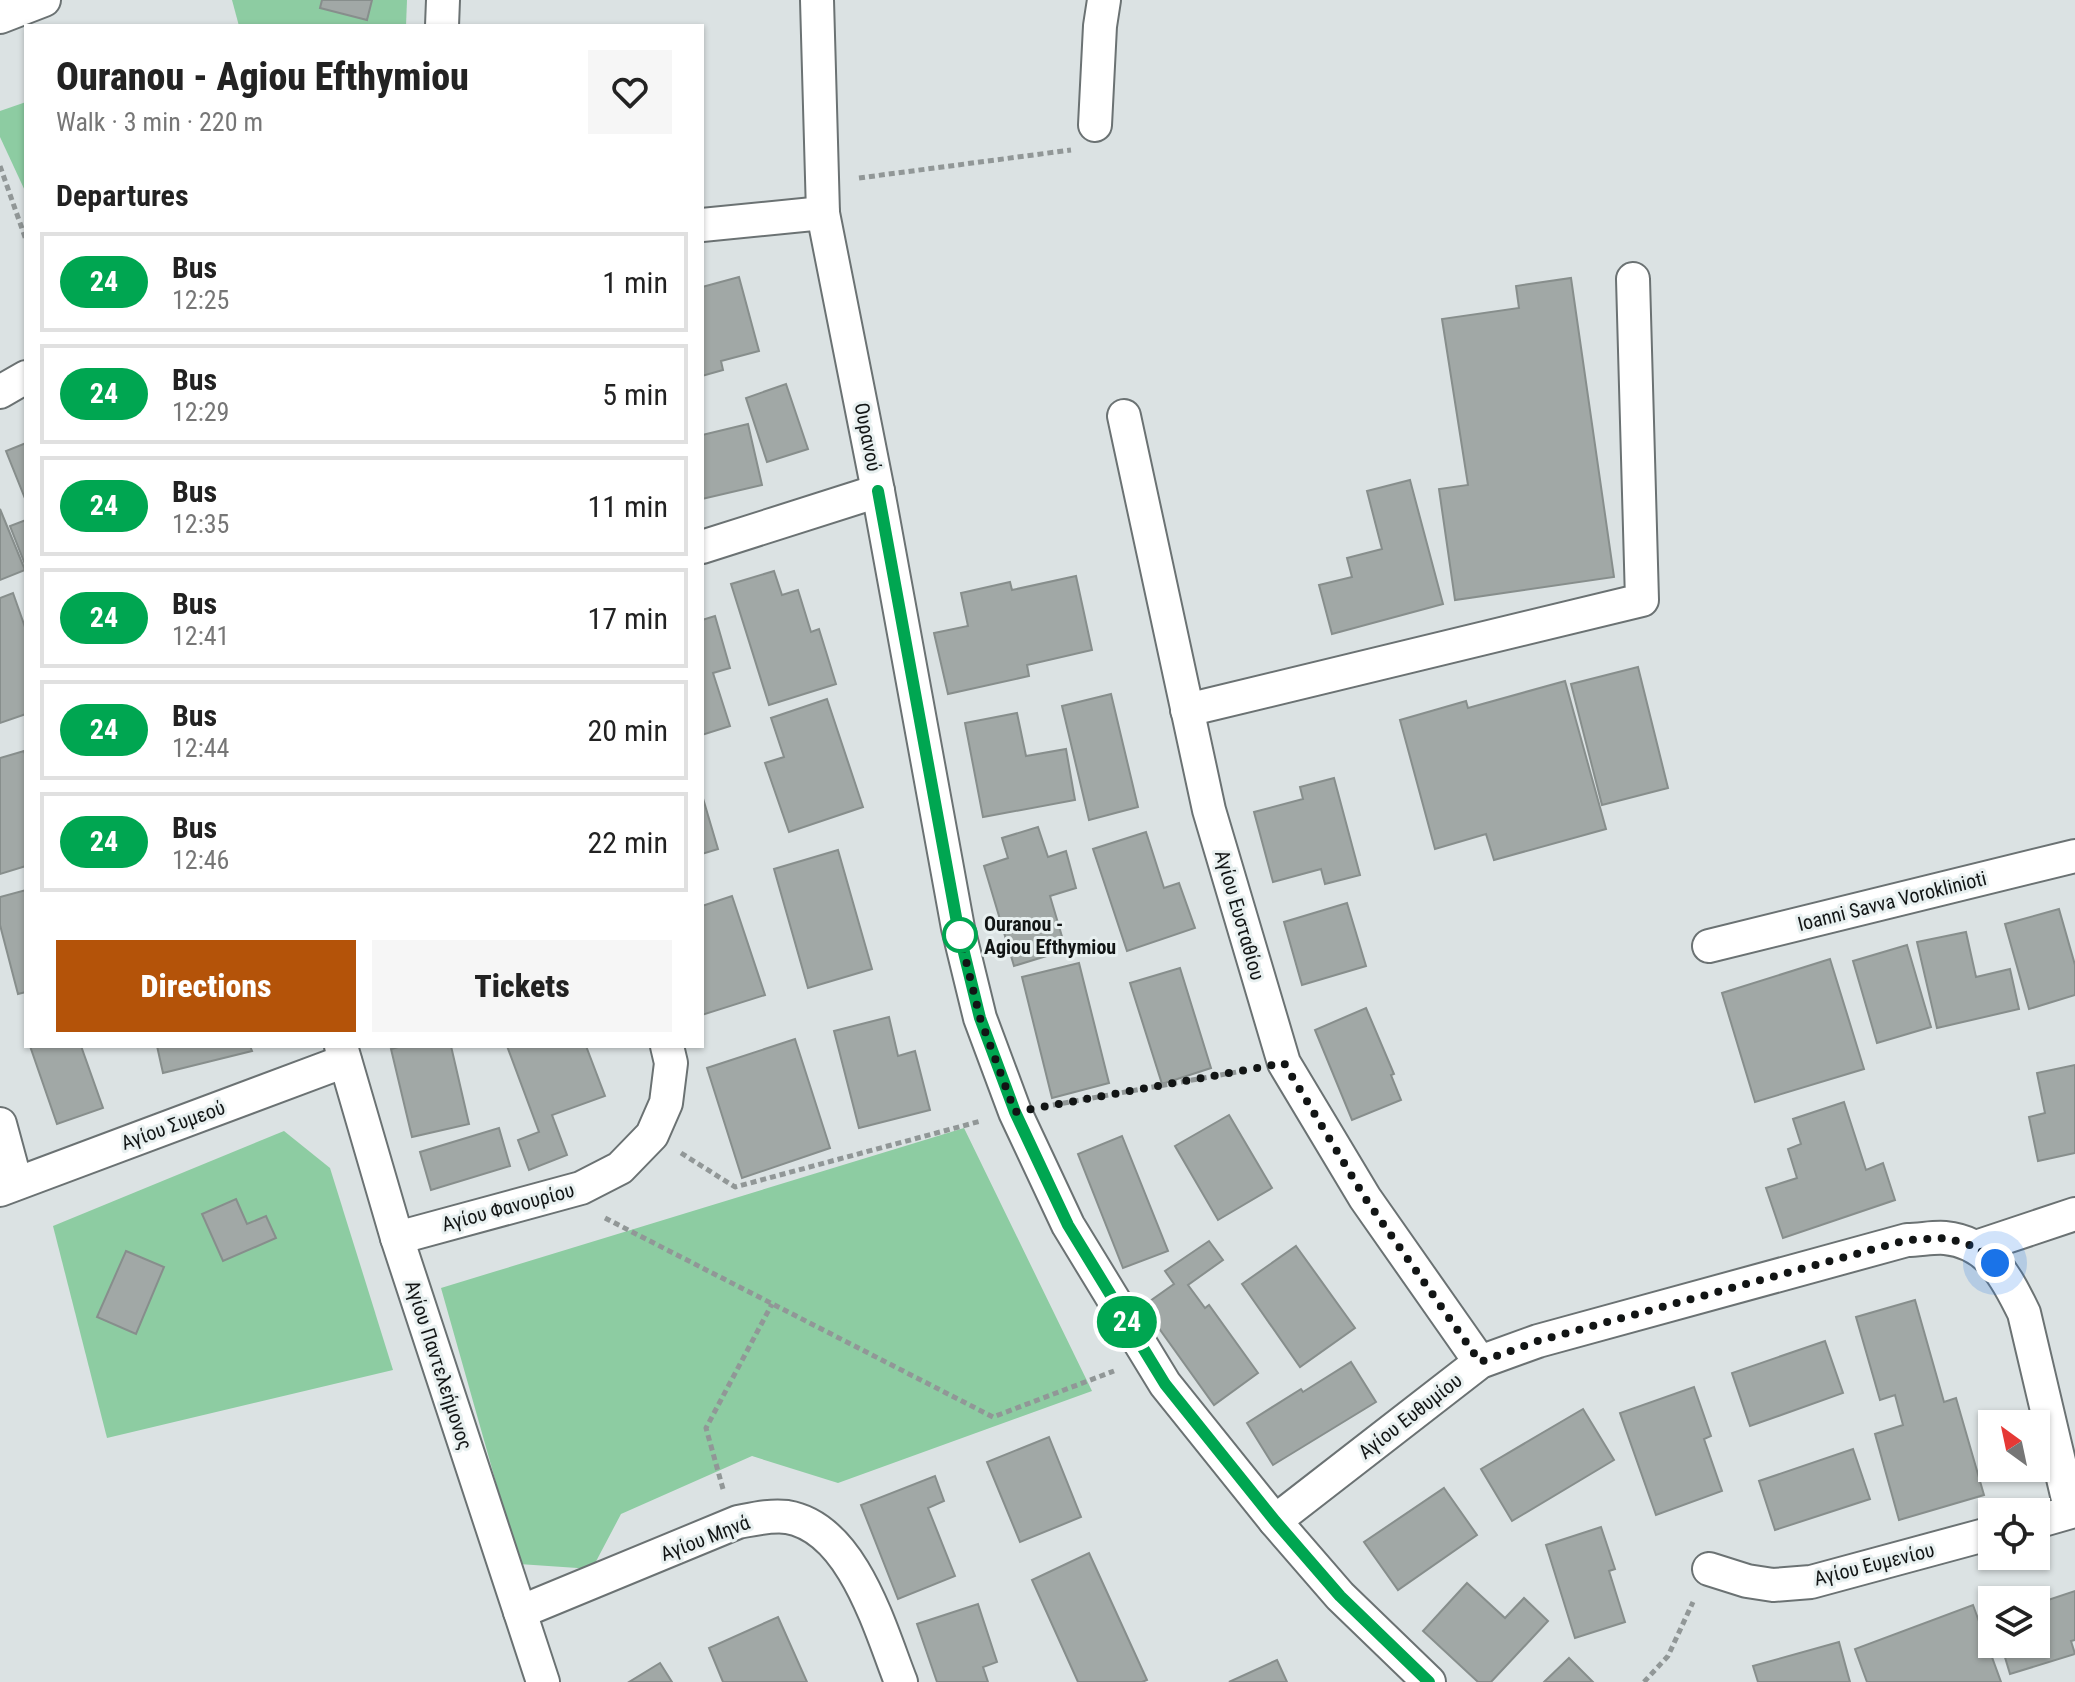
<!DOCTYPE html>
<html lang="en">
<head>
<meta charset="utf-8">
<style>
  body { margin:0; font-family:"Roboto Condensed",sans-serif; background:#f6f6f6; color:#222; height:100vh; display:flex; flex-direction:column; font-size:30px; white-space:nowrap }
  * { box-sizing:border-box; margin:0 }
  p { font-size:26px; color:#767676 }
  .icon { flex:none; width:44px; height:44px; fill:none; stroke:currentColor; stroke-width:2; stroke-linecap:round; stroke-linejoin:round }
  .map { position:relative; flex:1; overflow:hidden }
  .panel { position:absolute; left:24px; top:24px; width:680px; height:1024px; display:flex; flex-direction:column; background:#fff; border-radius:0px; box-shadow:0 2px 6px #0004 }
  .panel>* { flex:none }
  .badge { padding:0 16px; border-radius:26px; font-size:28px; line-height:52px }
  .needle { width:52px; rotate:327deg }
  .tools { position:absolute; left:1978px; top:1410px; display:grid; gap:16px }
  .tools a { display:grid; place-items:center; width:72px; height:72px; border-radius:0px; background:#fff; box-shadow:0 2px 6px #0004; font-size:40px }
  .you { position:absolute; width:40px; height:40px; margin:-20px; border:6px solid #fff; border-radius:50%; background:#1a73e8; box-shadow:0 0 0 12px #1a73e833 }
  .map>.badge { position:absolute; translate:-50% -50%; box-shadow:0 0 0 4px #fff }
  h2 { padding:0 32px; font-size:30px; line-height:72px }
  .round { display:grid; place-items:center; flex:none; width:84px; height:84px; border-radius:0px; background:#f6f6f6 }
  .head { display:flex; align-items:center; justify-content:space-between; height:136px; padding:0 32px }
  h1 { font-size:38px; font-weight:800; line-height:60px }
  .primary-button { display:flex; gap:16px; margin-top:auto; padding:16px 32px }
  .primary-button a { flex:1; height:92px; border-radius:0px; background:#b45309; color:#fff; font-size:32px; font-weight:800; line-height:92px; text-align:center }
  .primary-button a+a { background:#f6f6f6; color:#222 }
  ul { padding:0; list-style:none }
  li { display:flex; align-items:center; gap:24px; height:100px; margin:0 16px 12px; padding:0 16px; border:4px solid #e0e0e0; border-radius:0px }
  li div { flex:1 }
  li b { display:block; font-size:30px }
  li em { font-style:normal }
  li .badge { min-width:88px; font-weight:700; text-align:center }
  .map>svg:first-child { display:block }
</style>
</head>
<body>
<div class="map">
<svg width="2075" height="1682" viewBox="0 0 2075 1682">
  <rect width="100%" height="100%" fill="#dbe2e3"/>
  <g fill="#8dcca2">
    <path d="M232,0H407L406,26H239Z"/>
    <path d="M26,102V193L0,137V111Z"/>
    <path d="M964,1128L1092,1391L838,1483L752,1456L621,1514L592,1569L519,1564L441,1288Z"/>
    <path d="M284,1131L330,1168L393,1370L107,1438L53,1226Z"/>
  </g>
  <g fill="#a1a8a6" stroke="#878e8c" stroke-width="2">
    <path d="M322,0H372L367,20L320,8Z"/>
    <path d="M739,277L759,351L721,361L723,370L702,376V287Z"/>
    <path d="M1571,278L1614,577L1455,600L1439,489L1468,485L1442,319L1519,308L1516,286Z"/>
    <path d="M786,384L808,449L767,462L746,398Z"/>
    <path d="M748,424L762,485L702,499V435Z"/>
    <path d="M26,443V501L6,451Z"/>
    <path d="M1410,480L1443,604L1332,634L1319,585L1352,577L1347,558L1382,549L1367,491Z"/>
    <path d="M0,509L25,570L0,580Z"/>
    <path d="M26,520V567L10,526Z"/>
    <path d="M774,571L782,595L798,590L811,632L819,629L836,684L769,705L731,584Z"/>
    <path d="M1076,576L1092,650L1027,665L1029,676L948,694L934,633L968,626L961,593L1010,582L1012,590Z"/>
    <path d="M13,593L26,630V714L0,723V598Z"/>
    <path d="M715,616L730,668L713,673L730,726L702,735V620Z"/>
    <path d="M1638,667L1668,788L1602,805L1571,684Z"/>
    <path d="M1565,681L1606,829L1494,860L1486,834L1435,849L1400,720L1466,701L1468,708Z"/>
    <path d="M1111,694L1138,807L1089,820L1062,706Z"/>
    <path d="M827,699L863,807L789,832L765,763L784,757L771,718Z"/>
    <path d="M1017,713L1026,756L1066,749L1075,800L983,817L965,723Z"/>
    <path d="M24,751L26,758V866L0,874V758Z"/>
    <path d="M1334,778L1360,875L1325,884L1321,869L1273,882L1254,812L1303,799L1300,787Z"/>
    <path d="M702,795L718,849L702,854Z"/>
    <path d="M1038,827L1048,857L1066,851L1076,888L1050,896L1066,950L1014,966L984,866L1008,858L1002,838Z"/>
    <path d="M1146,832L1164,888L1179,883L1195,928L1127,951L1093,849Z"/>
    <path d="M838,850L872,969L808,988L774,869Z"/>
    <path d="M26,890V992L18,994L0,925V897Z"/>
    <path d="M732,896L765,995L702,1015V906Z"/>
    <path d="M1347,903L1366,966L1302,985L1284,922Z"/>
    <path d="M2059,909L2075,965V995L2029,1009L2005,924Z"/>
    <path d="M1966,932L1976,977L2010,969L2019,1009L1937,1028L1917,942Z"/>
    <path d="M1907,945L1931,1027L1877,1043L1853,961Z"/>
    <path d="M1830,959L1864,1069L1755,1102L1722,993Z"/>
    <path d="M1079,963L1109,1083L1052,1098L1022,977Z"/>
    <path d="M1180,968L1211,1068L1162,1084L1130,983Z"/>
    <path d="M1366,1008L1394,1074L1391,1075L1401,1100L1352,1120L1315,1030Z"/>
    <path d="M889,1017L898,1056L915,1051L930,1110L859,1128L834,1031Z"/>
    <path d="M795,1039L830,1148L742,1178L707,1068Z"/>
    <path d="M30,1046H81L103,1108L57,1124Z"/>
    <path d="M157,1046H250L252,1051L163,1073Z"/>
    <path d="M402,1046H451L469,1124L412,1137L391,1049Z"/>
    <path d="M507,1046H586L605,1096L552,1115L567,1155L529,1170L518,1140L539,1132Z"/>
    <path d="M2075,1065V1153L2038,1161L2029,1117L2045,1113L2037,1073Z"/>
    <path d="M1844,1102L1866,1170L1883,1163L1895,1200L1783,1238L1766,1188L1797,1178L1788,1149L1801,1144L1793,1119Z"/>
    <path d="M1229,1115L1272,1188L1218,1220L1175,1146Z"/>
    <path d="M499,1128L510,1166L431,1190L420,1152Z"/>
    <path d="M1122,1136L1168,1251L1123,1268L1078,1154Z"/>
    <path d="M236,1199L247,1224L266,1216L276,1238L223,1261L202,1214Z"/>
    <path d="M1209,1241L1223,1260L1188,1285L1205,1308L1209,1305L1258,1373L1214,1405L1143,1306L1174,1284L1165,1271Z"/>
    <path d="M1296,1246L1355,1328L1300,1367L1242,1284Z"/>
    <path d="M126,1251L164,1267L136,1334L97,1317Z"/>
    <path d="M1915,1300L1944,1402L1956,1398L1984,1495L1899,1520L1875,1434L1903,1425L1895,1395L1880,1400L1856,1317Z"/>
    <path d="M1825,1341L1843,1393L1750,1426L1732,1373Z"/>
    <path d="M1351,1362L1376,1402L1273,1465L1247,1423L1301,1389L1303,1392Z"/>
    <path d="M1694,1387L1711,1436L1704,1439L1722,1491L1656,1515L1620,1413Z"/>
    <path d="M1583,1409L1614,1460L1512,1521L1481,1469Z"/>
    <path d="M1049,1437L1081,1517L1020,1542L987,1462Z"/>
    <path d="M1853,1449L1870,1499L1775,1530L1759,1481Z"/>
    <path d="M935,1476L944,1501L928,1508L955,1576L898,1599L861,1505Z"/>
    <path d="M1444,1488L1477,1535L1398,1590L1364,1542Z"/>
    <path d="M1601,1527L1615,1569L1609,1571L1625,1622L1575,1638L1546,1545Z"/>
    <path d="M1089,1553L1147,1680L1142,1682H1078L1032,1580Z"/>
    <path d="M1467,1583L1505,1618L1524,1598L1548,1621L1491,1682H1478L1423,1631Z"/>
    <path d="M2075,1591V1640L2071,1641L2075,1654L2010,1674L2001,1644H2036V1604Z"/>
    <path d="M978,1604L997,1662L983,1667L988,1682H937L917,1624Z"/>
    <path d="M1973,1605L2001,1682H1867L1855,1649Z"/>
    <path d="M778,1617L807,1682H723L709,1648Z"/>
    <path d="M1839,1642L1850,1682H1758L1753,1666Z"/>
    <path d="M1569,1658L1593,1682H1544Z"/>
    <path d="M1277,1660L1287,1682H1229Z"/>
    <path d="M660,1663L672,1682H629Z"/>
  </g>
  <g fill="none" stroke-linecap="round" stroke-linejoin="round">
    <g stroke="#6b7273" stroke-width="36">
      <g id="minor">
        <path d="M817,0L823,213L878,491L958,928L980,1018L1015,1112L1068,1225L1165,1384L1275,1521L1340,1596L1429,1682"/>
        <path d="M0,17L44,0"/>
        <path d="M442,26L443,0"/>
        <path d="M1095,125L1100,26L1104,0"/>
        <path d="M702,225L823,213"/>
        <path d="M0,392L26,377"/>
        <path d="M1124,416L1209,810L1284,1063L1365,1198L1480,1362"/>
        <path d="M702,547L878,491"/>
        <path d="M1187,710L1642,600L1633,279"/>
        <path d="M1709,946L2075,856"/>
        <path d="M341,1046L397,1238L543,1682"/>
        <path d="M0,1124L16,1183"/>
        <path d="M0,1190L345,1061"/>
        <path d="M397,1238L581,1188L620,1168L652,1135L666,1103L671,1063L667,1046"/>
        <path d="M1976,1247L2075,1214"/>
        <path d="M1275,1521L1480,1362L1538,1341L1907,1240C1920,1240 1933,1237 1945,1238C1989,1242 2007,1278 2024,1313L2071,1512L2036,1522"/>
        <path d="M1709,1569L1747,1581L1773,1585L1811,1582L1992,1533"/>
        <path d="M520,1612L738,1522C754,1519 770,1515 787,1517C853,1528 880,1629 901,1682"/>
      </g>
    </g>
    <g stroke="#919797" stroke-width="5" stroke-dasharray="6 4" stroke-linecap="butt">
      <path d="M0,166L26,240"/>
      <path d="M859,178L1071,150"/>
      <path d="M1053,1105L1248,1070"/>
      <path d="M681,1153L735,1187L981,1121"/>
      <path d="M605,1218L993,1417L1114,1371"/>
      <path d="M723,1489L706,1428L772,1304"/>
      <path d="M1644,1682L1668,1656L1693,1602"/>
    </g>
    <use href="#minor" stroke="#fff" stroke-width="32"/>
  </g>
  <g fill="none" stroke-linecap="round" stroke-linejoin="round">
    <g stroke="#fff" stroke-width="18">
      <path id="line" d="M878,491L958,928L980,1018L1015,1112L1068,1225L1165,1384L1275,1521L1340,1596L1429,1682"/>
    </g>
    <use href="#line" stroke="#00a651" stroke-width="12"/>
    <path stroke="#121515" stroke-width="8" stroke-dasharray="0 14.4" d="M960,935L958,928L980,1018L1015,1112L1284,1063L1365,1198L1480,1362L1538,1341L1907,1240L1947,1238L1976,1247L1995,1263"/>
  </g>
  <circle fill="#fff" stroke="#00a651" stroke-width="4" cx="960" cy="935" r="16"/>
  <g text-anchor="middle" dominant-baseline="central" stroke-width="6" stroke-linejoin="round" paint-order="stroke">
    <g font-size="20" fill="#121515" stroke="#e8f0f0">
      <text transform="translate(868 437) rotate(79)">Ουρανού</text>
      <text transform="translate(1892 901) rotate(-14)">Ioanni Savva Voroklinioti</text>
      <text transform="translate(1240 915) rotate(74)">Αγίου Ευσταθίου</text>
      <text transform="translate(173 1125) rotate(-20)">Αγίου Συμεού</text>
      <text transform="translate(508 1207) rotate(-15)">Αγίου Φανουρίου</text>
      <text transform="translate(439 1365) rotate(72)">Αγίου Παντελεήμονος</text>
      <text transform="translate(1410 1416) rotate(-38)">Αγίου Ευθυμίου</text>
      <text transform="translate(705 1538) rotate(-21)">Αγίου Μηνά</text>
      <text transform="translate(1874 1564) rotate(-14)">Αγίου Ευμενίου</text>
    </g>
    <g font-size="20" font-weight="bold" fill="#121515" stroke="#e8f0f0" text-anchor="start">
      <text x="984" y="924">Ouranou -<tspan x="984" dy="23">Agiou Efthymiou</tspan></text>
    </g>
  </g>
</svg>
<div class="tools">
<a><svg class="needle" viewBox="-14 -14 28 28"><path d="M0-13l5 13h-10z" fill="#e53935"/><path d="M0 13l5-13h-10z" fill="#767676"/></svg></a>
<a><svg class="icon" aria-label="locate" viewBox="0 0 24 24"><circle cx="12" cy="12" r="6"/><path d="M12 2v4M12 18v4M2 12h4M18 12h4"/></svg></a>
<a><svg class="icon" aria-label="layers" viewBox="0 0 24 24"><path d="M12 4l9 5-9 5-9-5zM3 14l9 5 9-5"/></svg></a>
</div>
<div class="you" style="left:1995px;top:1263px"></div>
<b class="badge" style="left:1127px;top:1322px;background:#00a651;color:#fff">24</b>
<section class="panel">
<div class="head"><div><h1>Ouranou - Agiou Efthymiou</h1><p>Walk · 3 min · 220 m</p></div><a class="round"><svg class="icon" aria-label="heart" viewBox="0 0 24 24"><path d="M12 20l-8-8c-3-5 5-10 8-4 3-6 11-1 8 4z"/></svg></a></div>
<h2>Departures</h2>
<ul>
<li><span class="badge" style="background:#00a651;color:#fff">24</span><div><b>Bus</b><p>12:25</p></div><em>1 min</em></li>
<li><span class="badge" style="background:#00a651;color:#fff">24</span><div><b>Bus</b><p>12:29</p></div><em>5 min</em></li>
<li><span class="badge" style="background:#00a651;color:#fff">24</span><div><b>Bus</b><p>12:35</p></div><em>11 min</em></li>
<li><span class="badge" style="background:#00a651;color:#fff">24</span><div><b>Bus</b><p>12:41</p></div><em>17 min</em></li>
<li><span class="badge" style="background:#00a651;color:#fff">24</span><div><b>Bus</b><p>12:44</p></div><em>20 min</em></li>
<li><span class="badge" style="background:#00a651;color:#fff">24</span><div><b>Bus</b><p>12:46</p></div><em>22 min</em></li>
</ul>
<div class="primary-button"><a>Directions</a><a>Tickets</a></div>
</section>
</div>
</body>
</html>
